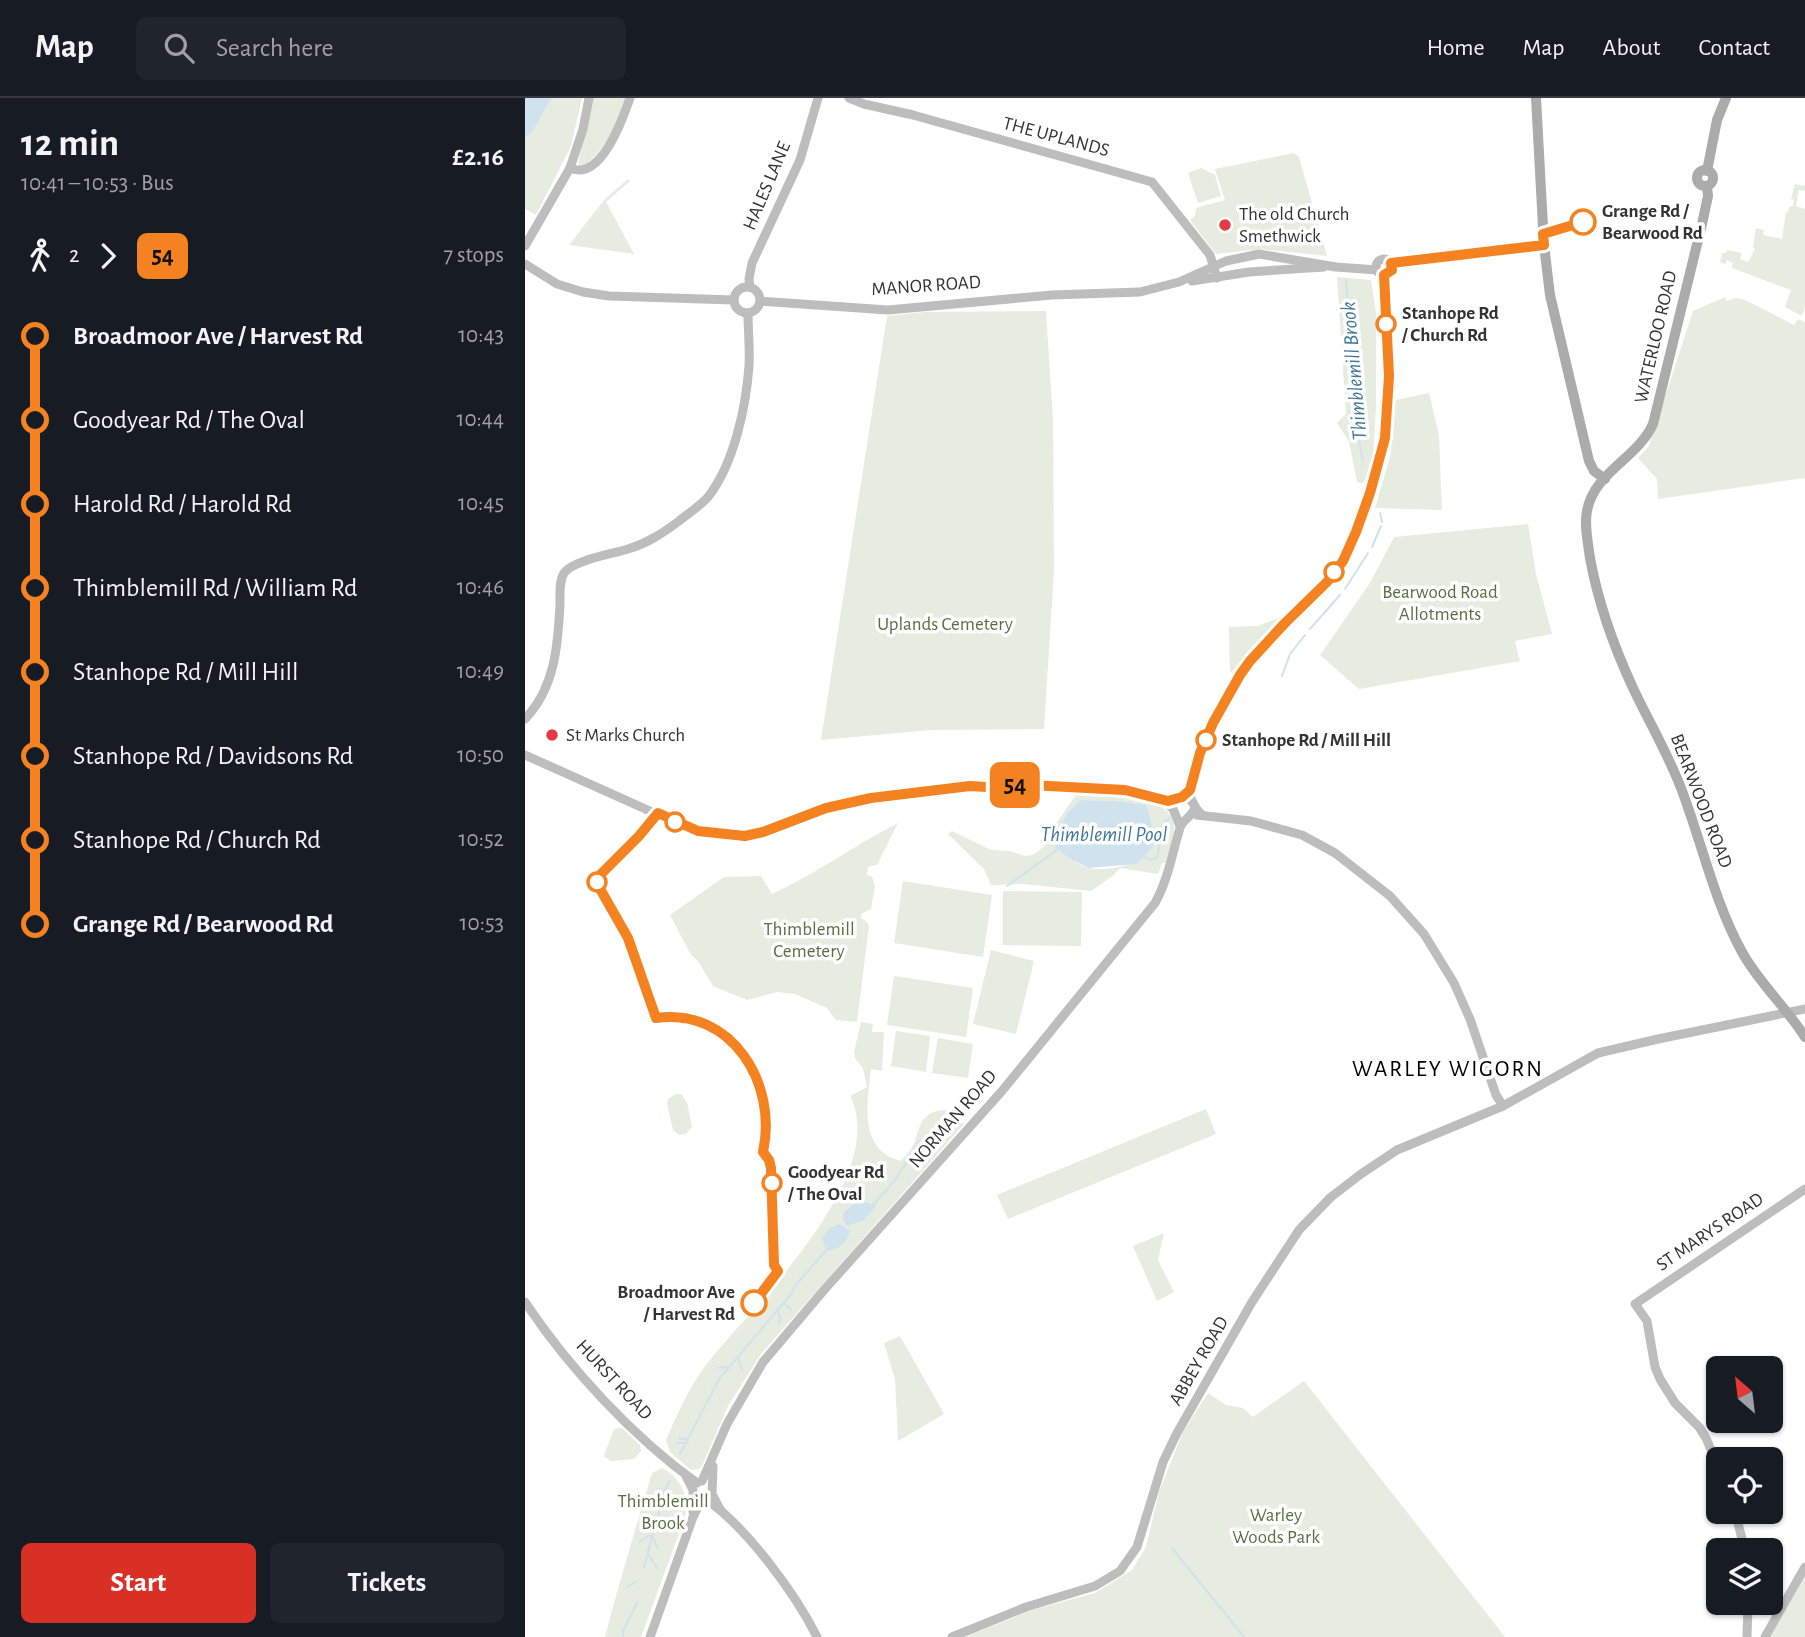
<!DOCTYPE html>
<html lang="en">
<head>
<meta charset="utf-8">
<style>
  body { margin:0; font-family:"Alegreya Sans",sans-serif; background:#20242c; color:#f1f3f6; height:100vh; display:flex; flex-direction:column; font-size:26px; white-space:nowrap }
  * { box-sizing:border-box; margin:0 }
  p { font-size:23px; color:#9ea1a6 }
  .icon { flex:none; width:38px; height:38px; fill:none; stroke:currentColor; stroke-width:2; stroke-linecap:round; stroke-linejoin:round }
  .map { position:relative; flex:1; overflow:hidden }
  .side { display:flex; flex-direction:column; background:#171b24; width:525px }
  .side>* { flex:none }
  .badge { padding:0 14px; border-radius:10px; font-size:24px; line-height:46px }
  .needle { width:46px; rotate:332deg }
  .controls { position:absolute; left:1181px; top:1258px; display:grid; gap:14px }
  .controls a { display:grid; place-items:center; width:77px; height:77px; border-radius:10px; background:#171b24; box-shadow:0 2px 5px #0004; font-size:35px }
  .map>.badge { position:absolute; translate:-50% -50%; box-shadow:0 0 0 4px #fff }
  .legs { display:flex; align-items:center; gap:10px; height:77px; padding:0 21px; font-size:23px }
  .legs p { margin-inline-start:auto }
  .head { display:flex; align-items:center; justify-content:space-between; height:119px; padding:0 21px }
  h1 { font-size:38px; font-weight:700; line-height:52px }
  .button { display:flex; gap:14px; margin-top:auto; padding:14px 21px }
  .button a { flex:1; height:80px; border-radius:10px; background:#d93025; color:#fff; font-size:28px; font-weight:700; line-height:80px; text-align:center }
  .button a+a { background:#20242c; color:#f1f3f6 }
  ul { padding:0 21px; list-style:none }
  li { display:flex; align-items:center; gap:24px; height:84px; font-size:26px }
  li i { display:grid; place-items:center; width:10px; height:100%; margin:0 9px; background:currentColor }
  li i::after { content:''; width:18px; height:18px; margin:-9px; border:5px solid; border-radius:50%; background:#171b24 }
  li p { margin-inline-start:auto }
  li:first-child i { background:linear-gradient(#0000 50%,currentColor 0) }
  li:last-child i { background:linear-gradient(currentColor 50%,#0000 0) }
  header { display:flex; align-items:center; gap:42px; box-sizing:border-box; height:98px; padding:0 35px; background:#171b24; border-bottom:2px solid #363941 }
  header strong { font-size:33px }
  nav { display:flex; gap:38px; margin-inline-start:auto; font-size:24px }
  .search { width:490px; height:63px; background:#20242c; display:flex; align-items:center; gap:18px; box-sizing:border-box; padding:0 24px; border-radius:10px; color:#9ea1a6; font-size:26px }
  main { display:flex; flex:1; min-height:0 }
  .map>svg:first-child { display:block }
</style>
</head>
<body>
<header>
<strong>Map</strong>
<div class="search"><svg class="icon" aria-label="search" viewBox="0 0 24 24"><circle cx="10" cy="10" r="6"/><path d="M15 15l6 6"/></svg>Search here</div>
<nav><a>Home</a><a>Map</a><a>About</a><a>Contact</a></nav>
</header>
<main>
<section class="side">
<div class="head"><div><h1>12 min</h1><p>10:41 – 10:53 · Bus</p></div><b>£2.16</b></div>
<div class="legs"><svg class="icon" aria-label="walk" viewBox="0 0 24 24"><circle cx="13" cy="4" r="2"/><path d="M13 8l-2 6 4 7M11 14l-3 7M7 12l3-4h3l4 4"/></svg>2<svg class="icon" aria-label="forward" viewBox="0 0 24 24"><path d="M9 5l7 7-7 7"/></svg><b class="badge" style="background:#f58220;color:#111">54</b><p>7 stops</p></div>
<ul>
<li><i style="color:#f58220"></i><b>Broadmoor Ave / Harvest Rd</b><p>10:43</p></li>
<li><i style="color:#f58220"></i><span>Goodyear Rd / The Oval</span><p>10:44</p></li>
<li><i style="color:#f58220"></i><span>Harold Rd / Harold Rd</span><p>10:45</p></li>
<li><i style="color:#f58220"></i><span>Thimblemill Rd / William Rd</span><p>10:46</p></li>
<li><i style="color:#f58220"></i><span>Stanhope Rd / Mill Hill</span><p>10:49</p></li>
<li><i style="color:#f58220"></i><span>Stanhope Rd / Davidsons Rd</span><p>10:50</p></li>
<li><i style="color:#f58220"></i><span>Stanhope Rd / Church Rd</span><p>10:52</p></li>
<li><i style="color:#f58220"></i><b>Grange Rd / Bearwood Rd</b><p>10:53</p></li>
</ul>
<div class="button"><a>Start</a><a>Tickets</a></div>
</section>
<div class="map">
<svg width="1280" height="1539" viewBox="0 0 1280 1539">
  <rect width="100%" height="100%" fill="#fff"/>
  <g fill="#e6ecdf" fill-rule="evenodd">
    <path d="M0,0H57L46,48L11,117L0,111Z"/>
    <path d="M68,0H101C92,29 80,51 57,70L53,65Z"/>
    <path d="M769,55L774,59L802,158L735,151L691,156L665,122L670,118L671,110L700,102L690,71Z"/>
    <path d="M676,70L690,77L696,98L673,105L663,75Z"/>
    <path d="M103,81L105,83L81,104L109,156L44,147L80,101Z"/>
    <path d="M1270,86L1280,88V93L1274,92L1271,108L1280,111V208L1277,218L1260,209L1266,192L1207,170L1208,165L1202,162L1200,166L1195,164L1197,156L1195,155H1201L1202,152L1217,155L1215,161L1223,164L1230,151L1228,150L1231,130L1239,132L1238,137L1257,141L1261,114H1263L1265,108H1268L1269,102L1266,101Z"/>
    <path d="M812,179L846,182L851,214V308L848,361L838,385L832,384L824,343L812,325L821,316Z"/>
    <path d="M1200,199L1202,203L1211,200L1220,202L1269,227L1273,221L1280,224V380L1133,401L1132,381L1113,360L1124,348L1168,213Z"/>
    <path d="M521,213L528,323L529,472L519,631L406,632L296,642L362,218L399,214Z"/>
    <path d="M904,295L914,337L917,412L850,410L865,359L871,302Z"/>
    <path d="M1003,426L1011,476L1027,536L990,543L995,563L834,591L795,557L845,485L869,439Z"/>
    <path d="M756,519L724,555L711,573L705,574L704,529L733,528Z"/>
    <path d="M551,697C573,698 647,695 649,727C650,739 643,753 641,765H637L633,776L595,770L589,777L566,793L498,786L466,787L459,771L423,736L427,733L466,752L485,753L500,758L508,757L521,747L525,734ZM557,702L592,703L622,707C625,722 630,736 625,751C620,767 579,774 564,770C552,767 540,757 530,750C531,732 541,711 557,702Z"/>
    <path d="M373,725L352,767L343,769L342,777L347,779L350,788L346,811L336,816V820L341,823L344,828L332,924L311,922L302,910L270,896L252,894L222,902L188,888L173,863L166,857L145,817L199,779L236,778L247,796C291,776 330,747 373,725Z"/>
    <path d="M378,783L467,797L458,859L369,845Z"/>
    <path d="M478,793L557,794L556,848L478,847Z"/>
    <path d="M466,852L509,863L491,936L448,926Z"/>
    <path d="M369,878L448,890L441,939L362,927Z"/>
    <path d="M336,924L348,926L347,934H359L357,973L346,971C342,1005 333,1052 376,1063C381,1057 388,1050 390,1043C396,1022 400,1011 425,1012L439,1026L236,1256L203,1308L177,1368L174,1371L166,1372L145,1354L141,1342C152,1317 164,1289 181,1267C227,1208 366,1079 325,998L342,989L338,970L330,960L329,954Z"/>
    <path d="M371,933L405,938L401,974L366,968Z"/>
    <path d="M413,940L448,946L443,980L407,975Z"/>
    <path d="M151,996H156L162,1004L167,1029L161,1036L154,1037L148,1032L142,1006L143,1001Z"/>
    <path d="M681,1011L691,1036L483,1121L472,1097Z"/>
    <path d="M639,1135L633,1162L649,1194L632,1203L608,1148Z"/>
    <path d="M375,1238L419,1316L373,1343L370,1281L359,1245Z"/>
    <path d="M779,1283L980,1539H440L507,1512L570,1495L607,1472L621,1449L634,1394L658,1334L683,1295L701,1307L718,1310L728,1319Z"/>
    <path d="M94,1330H97L115,1347L116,1353L109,1361L86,1363L79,1358L89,1331Z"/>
    <path d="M137,1370C156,1380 164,1398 160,1419L116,1539H80C94,1484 111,1430 127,1375Z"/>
    <path d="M1280,1478V1539H1245Z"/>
  </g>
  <g fill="#cfe2ee">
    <path d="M0,0H26L8,33L0,39Z"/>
    <path d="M557,702L592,703L622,707L628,733V747L624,754L611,766L564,770L547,762L530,750C531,732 541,711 557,702Z"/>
    <path d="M334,1102L351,1108L339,1122L322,1128L318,1121L319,1114Z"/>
    <path d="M315,1126L325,1133C321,1146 315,1151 301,1153L297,1140L305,1130Z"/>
  </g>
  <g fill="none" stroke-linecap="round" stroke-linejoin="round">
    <g stroke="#cfe2ee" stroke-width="2">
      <path d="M821,182L831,327L838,363"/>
      <path d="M855,415L857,424"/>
      <path d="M847,449L856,428"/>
      <path d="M820,491L843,455"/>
      <path d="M785,531L815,497"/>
      <path d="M757,578L765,556L780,537"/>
      <path d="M619,758L625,762L632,760C637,746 629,729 644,721"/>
      <path d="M482,788L532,752"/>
      <path d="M348,1107L371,1081L395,1042"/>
      <path d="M260,1206L266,1212"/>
      <path d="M253,1213L255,1219L254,1225"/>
      <path d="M213,1259L217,1272"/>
      <path d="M193,1270L202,1269"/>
      <path d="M154,1340L163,1342"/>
      <path d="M152,1345H162"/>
      <path d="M155,1356L194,1281L267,1195L269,1189L302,1151"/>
      <path d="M130,1407L138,1403"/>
      <path d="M128,1439L132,1450"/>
      <path d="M114,1444L125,1437"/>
      <path d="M647,1450L719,1539"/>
      <path d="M123,1456L132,1470"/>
      <path d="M119,1469C125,1448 130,1421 139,1402L137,1397L145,1383"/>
      <path d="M102,1489L110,1484"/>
      <path d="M98,1539V1533L112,1505"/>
    </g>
    <g stroke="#bdbdbd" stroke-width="9">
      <path d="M324,0L339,6L388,17L627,84L685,157L692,180"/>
      <path d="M45,70C76,84 98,20 105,0"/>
      <path d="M0,148L45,70L58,31L64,0"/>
      <circle cx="859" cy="169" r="8"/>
      <path d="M866,165L1019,147"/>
      <path d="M0,166L32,186L58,194L84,198L209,202"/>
      <path d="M667,183L724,174L799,169"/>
      <path d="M225,189L224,181L227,165L275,62L293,0"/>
      <circle cx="222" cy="202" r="13"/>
      <path d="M235,203L363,212L527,197L615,194L654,184L701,163L734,156L811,169L852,172"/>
      <path d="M0,621C30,590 33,547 35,506C35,497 34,483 39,475C48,462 88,456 103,451C123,445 138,435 154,423C164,415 175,408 183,399C209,366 221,309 224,268C225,250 223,232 223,215"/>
      <path d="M0,657L156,727L189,736L220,738L238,734L301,710L346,700L459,687L470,684L600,692L643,703L660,699L668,704"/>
      <path d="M638,702L648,711L655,728"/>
      <path d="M672,717L726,723L777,737L810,755L865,798L899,836L929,885L945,921L971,997L978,1008"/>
      <path d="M677,717C671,711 665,703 665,694C663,665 706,588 724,564C747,534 779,513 802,484C815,469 824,452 831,434C851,383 864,332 864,278C864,244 859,211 859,177"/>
      <path d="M0,1204C44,1270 108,1339 172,1385"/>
      <path d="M188,1368L187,1396L195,1411"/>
      <path d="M1194,1371L1181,1340L1174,1329L1150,1305L1135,1281L1130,1269L1122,1223L1110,1206L1280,1091"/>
      <path d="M161,1378L168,1392V1414"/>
      <path d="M177,1383L202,1326L238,1264L299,1192L477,993L630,805C643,782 647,756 655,730C658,720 668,720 670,708"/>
      <path d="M182,1402C222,1430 270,1495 292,1539"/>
      <path d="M1210,1414L1220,1452"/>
      <path d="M125,1539L168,1419L176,1403"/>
      <path d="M427,1539L501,1509L570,1488L595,1473L612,1449L638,1364L652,1335L727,1204L774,1132L806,1099L836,1076L872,1052L978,1008L1073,955L1133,941L1280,911"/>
      <path d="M1222,1539L1223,1505"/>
      <path d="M1240,1539L1280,1469"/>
    </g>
    <g stroke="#ababab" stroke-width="10">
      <path d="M1011,0L1019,147L1025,197L1064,363L1069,373L1080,381"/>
      <circle cx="1180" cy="80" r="8"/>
      <path d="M1182,73L1192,22L1201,0"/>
      <path d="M1182,89L1183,98L1177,126L1128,326C1113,360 1069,374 1062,413C1059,427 1063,445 1065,460C1073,504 1089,549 1108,590C1124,624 1143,656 1156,690C1177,745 1189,803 1217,854C1234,885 1261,909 1280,939"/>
    </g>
  </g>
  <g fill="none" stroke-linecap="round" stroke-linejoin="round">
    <g stroke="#fff" stroke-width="16">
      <path id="line-1" d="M229,1205L253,1173L249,1167L246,1070L244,1062L238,1054C253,986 207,909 131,920L103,840L70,782L114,738L133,715L173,733L220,738L238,734L301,710L346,700L445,688L478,690L491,687H505L600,692L643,703L657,699L665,692L675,655L688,625L715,577L725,563L759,526L802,484L818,463L831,434L845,395L860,340L864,278L859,177L867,172L866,165L1019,147L1018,136L1058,124"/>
    </g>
    <use href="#line-1" stroke="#f58220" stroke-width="10"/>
  </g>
  <g fill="#fff" stroke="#f58220" stroke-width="3.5">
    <circle cx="1058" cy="124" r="12"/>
    <circle cx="861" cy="226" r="9"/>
    <circle cx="809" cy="474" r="9"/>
    <circle cx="681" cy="642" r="9"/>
    <circle cx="150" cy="724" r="9"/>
    <circle cx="72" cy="784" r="9"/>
    <circle cx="247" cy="1085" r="9"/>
    <circle cx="229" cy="1205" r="12"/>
  </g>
  <g fill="#e63946" stroke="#fff" stroke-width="2.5">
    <circle cx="700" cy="127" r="7"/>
    <circle cx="27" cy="637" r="7"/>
  </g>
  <g text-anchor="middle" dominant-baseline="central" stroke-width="7" stroke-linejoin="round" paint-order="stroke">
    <g font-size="19" fill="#333" stroke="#fff">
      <text transform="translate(531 39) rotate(15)">THE UPLANDS</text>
      <text transform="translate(242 88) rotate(-67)">HALES LANE</text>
      <text transform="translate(401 188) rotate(-4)">MANOR ROAD</text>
      <text transform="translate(1131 239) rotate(-77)">WATERLOO ROAD</text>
      <text transform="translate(1176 703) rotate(69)">BEARWOOD ROAD</text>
      <text transform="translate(428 1021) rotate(-49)">NORMAN ROAD</text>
      <text transform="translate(1185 1134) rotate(-34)">ST MARYS ROAD</text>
      <text transform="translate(674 1263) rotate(-60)">ABBEY ROAD</text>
      <text transform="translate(89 1282) rotate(47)">HURST ROAD</text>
    </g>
    <g font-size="19" font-weight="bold" fill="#333" stroke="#fff" text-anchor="start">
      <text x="1077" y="113">Grange Rd /<tspan x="1077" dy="22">Bearwood Rd</tspan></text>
      <text x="877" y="215">Stanhope Rd<tspan x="877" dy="22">/ Church Rd</tspan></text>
      <text x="697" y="642">Stanhope Rd / Mill Hill</text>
      <text x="263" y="1074">Goodyear Rd<tspan x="263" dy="22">/ The Oval</tspan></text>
      <text x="210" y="1194" text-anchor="end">Broadmoor Ave<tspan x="210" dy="22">/ Harvest Rd</tspan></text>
    </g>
    <g font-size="19" fill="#333" stroke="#fff" text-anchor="start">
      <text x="714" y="116">The old Church<tspan x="714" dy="22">Smethwick</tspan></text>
      <text x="41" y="637">St Marks Church</text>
    </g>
    <g font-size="19" fill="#56703f" stroke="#fff">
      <text x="915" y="494">Bearwood Road<tspan x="915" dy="22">Allotments</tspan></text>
      <text x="420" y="526">Uplands Cemetery</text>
      <text x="284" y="831">Thimblemill<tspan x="284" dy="22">Cemetery</tspan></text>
      <text x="138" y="1403">Thimblemill<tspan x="138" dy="22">Brook</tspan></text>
      <text x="751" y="1417">Warley<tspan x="751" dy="22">Woods Park</tspan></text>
    </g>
    <g font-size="21" font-style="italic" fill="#3f7597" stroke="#fff">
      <text transform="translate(829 273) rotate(-95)">Thimblemill Brook</text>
      <text x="579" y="736">Thimblemill Pool</text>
    </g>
    <g font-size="23" letter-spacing="2" fill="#000" stroke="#fff">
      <text x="923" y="971">WARLEY WIGORN</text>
    </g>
  </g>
</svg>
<div class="controls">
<a><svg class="needle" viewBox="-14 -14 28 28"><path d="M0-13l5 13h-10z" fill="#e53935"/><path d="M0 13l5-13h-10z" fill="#9ea1a6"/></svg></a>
<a><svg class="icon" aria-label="locate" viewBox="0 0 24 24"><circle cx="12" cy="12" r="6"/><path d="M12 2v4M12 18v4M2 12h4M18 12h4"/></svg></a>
<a><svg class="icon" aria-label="layers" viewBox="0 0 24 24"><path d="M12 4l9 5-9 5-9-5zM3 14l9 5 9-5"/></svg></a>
</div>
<b class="badge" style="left:490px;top:687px;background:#f58220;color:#111">54</b>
</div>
</main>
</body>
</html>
